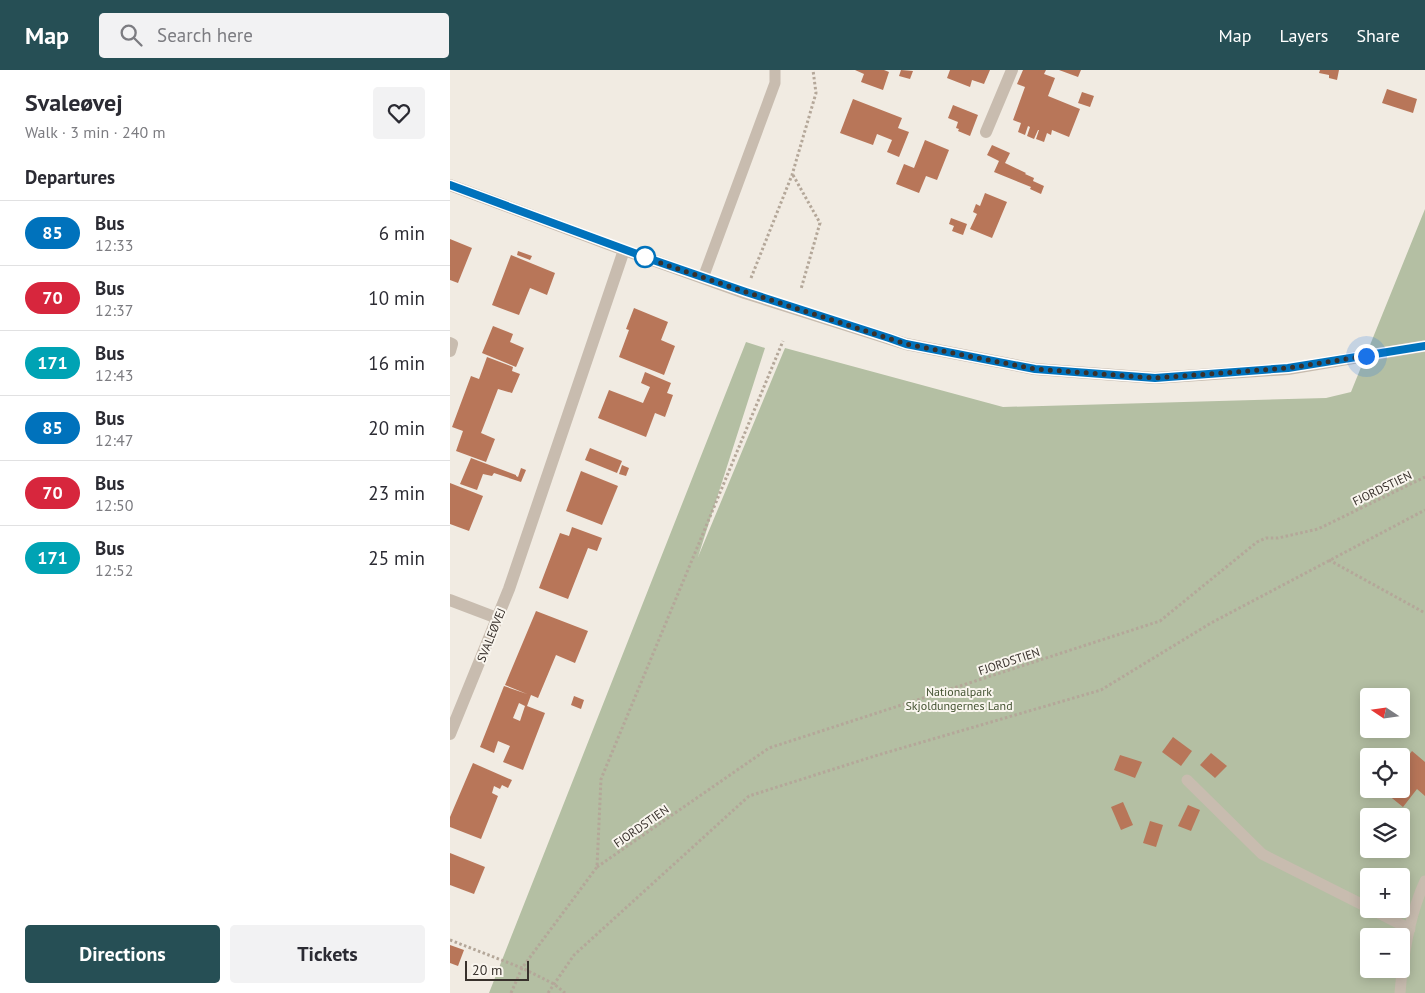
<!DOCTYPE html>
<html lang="en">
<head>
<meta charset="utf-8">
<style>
  body { margin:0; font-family:"PT Sans",sans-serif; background:#f2f2f3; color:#2b2b33; height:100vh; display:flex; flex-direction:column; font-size:19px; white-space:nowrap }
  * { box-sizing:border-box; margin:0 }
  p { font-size:16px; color:#7c7c81 }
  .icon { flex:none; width:28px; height:28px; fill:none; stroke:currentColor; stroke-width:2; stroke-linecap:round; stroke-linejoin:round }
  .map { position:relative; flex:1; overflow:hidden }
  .details { display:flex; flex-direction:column; background:#fff; width:450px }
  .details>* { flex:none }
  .badge { padding:0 10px; border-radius:16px; font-size:18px; line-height:32px }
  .needle { width:32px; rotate:283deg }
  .fabs { position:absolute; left:910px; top:618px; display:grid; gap:10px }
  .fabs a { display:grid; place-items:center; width:50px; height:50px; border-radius:5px; background:#fff; box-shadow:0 2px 12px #0003; font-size:25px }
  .scale { position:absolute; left:15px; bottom:12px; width:64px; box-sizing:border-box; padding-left:5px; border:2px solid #38312c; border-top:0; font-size:14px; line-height:18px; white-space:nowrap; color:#38312c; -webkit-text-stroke:4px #f9f5ee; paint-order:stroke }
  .you { position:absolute; width:25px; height:25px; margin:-12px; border:4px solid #fff; border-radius:50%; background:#1a73e8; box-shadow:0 0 0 8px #1a73e833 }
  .map>.badge { position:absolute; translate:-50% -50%; box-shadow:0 0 0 2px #fff }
  h2 { padding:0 25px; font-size:19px; line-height:45px }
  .round { display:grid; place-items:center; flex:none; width:52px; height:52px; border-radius:5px; background:#f2f2f3 }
  .overview { display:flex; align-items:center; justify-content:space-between; height:85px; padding:0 25px }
  h1 { font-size:24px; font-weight:800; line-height:38px }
  .primary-button { display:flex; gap:10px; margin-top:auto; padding:10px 25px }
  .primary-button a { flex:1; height:58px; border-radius:5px; background:#264f55; color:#fff; font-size:20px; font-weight:800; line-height:58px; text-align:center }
  .primary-button a+a { background:#f2f2f3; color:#2b2b33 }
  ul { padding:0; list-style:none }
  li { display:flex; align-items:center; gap:15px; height:65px; padding:0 25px; border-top:1px solid #e1e1e2 }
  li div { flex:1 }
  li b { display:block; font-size:19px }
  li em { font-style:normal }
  li .badge { min-width:55px; font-weight:700; text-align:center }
  header { display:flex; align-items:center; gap:30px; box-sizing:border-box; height:70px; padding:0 25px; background:#264f55; color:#fff }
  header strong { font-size:24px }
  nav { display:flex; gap:28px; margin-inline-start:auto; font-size:18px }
  .search { width:350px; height:45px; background:#f2f2f3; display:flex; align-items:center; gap:12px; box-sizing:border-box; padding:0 18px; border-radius:5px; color:#7c7c81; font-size:19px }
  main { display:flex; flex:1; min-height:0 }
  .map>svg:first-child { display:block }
</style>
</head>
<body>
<header>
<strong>Map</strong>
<div class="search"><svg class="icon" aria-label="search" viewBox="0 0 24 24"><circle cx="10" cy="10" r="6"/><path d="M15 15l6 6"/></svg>Search here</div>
<nav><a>Map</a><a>Layers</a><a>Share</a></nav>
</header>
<main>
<section class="details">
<div class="overview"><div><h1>Svaleøvej</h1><p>Walk · 3 min · 240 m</p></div><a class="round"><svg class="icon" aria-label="heart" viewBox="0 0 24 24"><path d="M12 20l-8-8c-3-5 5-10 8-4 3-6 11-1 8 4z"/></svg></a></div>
<h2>Departures</h2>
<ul>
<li><span class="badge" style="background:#0072bc;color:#fff">85</span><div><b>Bus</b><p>12:33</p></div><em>6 min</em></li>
<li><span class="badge" style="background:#d7263d;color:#fff">70</span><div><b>Bus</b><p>12:37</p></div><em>10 min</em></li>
<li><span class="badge" style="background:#00a3b4;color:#fff">171</span><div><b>Bus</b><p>12:43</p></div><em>16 min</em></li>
<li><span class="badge" style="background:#0072bc;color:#fff">85</span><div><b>Bus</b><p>12:47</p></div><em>20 min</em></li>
<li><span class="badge" style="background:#d7263d;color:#fff">70</span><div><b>Bus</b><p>12:50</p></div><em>23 min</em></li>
<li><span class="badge" style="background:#00a3b4;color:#fff">171</span><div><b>Bus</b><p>12:52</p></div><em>25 min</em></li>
</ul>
<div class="primary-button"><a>Directions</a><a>Tickets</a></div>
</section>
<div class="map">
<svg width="975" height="923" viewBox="0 0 975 923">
  <rect width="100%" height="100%" fill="#f1ebe2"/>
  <path fill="#b4bfa3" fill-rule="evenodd" d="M975,139V923H39L296,272L315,278L248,487L335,278L553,337L876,328L901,322ZM919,626H951V659H919ZM919,686H951V719H919ZM919,746H951V779H919ZM919,806H951V839H919ZM919,866H951V899H919Z"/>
  <g fill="#b87659" fill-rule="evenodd">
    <path d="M405,0H434L439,2L433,20L411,12L414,4Z"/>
    <path d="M451,0L463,1L460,9L449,6Z"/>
    <path d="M500,0H540L534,14L522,10L520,17L497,8Z"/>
    <path d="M573,0H596L594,4L605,8L598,26L630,39L619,67L602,60L601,65L597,63L594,72L586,69L589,60H588L584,69L577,66L580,57L578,56L575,65L568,62L571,53L563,50L575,17L567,14Z"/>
    <path d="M609,0H631L628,7Z"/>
    <path d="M870,0H889L887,10L879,8V5L869,3Z"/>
    <path d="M937,19L967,29L963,43L932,33Z"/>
    <path d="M632,22L644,26L640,37L628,33Z"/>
    <path d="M403,29L452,48L448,58L459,62L449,87L437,82L442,70L427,64L423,75L390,63Z"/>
    <path d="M503,35L528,45L520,66L508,61L509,59L506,58L508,52L498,48Z"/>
    <path d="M475,70L499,80L487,110L476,106L469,123L446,114L454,94L464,98Z"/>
    <path d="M542,75L560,83L555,93L576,103L575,104L584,108L583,111L594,116L591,124L580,119L581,117L544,102L549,91L537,85Z"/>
    <path d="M535,123L557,132L542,168L520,159L527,144L523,142L526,134L530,136Z"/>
    <path d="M501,148L517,154L513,165L502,161L504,156L499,154Z"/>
    <path d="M0,169L22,178L8,213L0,210Z"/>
    <path d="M68,181L82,186L80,190L67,185Z"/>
    <path d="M61,185L105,203L97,225L80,218L69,245L42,235Z"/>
    <path d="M184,238L218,252L211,270L225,276L214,305L169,287L179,260L176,259Z"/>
    <path d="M43,256L63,264L60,272L74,278L66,297L32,283Z"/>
    <path d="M37,287L63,297L62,301L70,304L62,323L48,319L31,363L45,369L36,392L6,381L13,361L2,357L21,306L29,309Z"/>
    <path d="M195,302L221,313L217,323L223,325L215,347L205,343L196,367L148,348L159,320L193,333L200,317L191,313Z"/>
    <path d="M140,378L172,391L167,403L135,390Z"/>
    <path d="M21,388L66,405V406L68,407L71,398L76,400L71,412L44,403L42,406L33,404L27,420L10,414Z"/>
    <path d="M172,395L179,398L176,406L169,404Z"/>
    <path d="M131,401L168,416L152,455L116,441Z"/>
    <path d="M0,413L33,426L19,461L0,454Z"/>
    <path d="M122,457L152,468L147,481L138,478L118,529L89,518L110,463L119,466Z"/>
    <path d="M86,541L138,561L125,593L106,585L88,628L81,625L77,636L95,643L73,700L53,692L60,676L48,671L44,683L30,677L54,616L77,624L55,615ZM69,633L75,636L70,651L63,648Z"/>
    <path d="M124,626L134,630L131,639L121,635Z"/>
    <path d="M723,667L742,681L731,696L712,682Z"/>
    <path d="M962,681L975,692V726L967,719L953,737L932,720L951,719V695Z"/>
    <path d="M761,683L777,696L765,708L750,695Z"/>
    <path d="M670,685L692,692L685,708L664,700Z"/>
    <path d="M23,693L62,710L58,718L52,715L50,719L44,716L42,723L48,726L31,769L0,757V747Z"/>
    <path d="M673,732L683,755L671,760L661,737Z"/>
    <path d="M738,735L750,740L741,761L728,756Z"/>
    <path d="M700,751L713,755L706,777L693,773Z"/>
    <path d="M0,783L35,797L24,824L0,815Z"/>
    <path d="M0,875L14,880L8,896L0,893Z"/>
  </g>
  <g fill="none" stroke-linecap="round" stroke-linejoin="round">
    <g stroke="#b4a799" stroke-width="3" stroke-dasharray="2.5 2.5" stroke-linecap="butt">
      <path d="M343,105L370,153L351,219"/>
      <path d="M301,208L342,105L366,23L363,0"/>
      <path d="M879,490L975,543"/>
      <path d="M147,797L319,678L710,551L807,472L816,468H828L868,459L975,407"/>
      <path d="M0,870L72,898L147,797L151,709L333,271"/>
      <path d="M61,923L72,898L104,914L115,923"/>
      <path d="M98,923L124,885L299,726L428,685L651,620L761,553L975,440"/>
    </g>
    <g stroke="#c8bcaf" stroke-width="11">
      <path d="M253,208L325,13V0"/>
      <path d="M737,710L812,784L919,838"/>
      <path d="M921,839L960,859"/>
      <path d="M950,923C953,885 959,846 975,811"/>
    </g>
    <g stroke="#c8bcaf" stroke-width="12">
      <path d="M536,62L562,0"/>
      <path d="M0,115L174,180L295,223L456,274L585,299L705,308L838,299L975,276"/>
      <path d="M0,273L2,274L0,281"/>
      <path d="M0,530L47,548"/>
      <path d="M0,664L59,519L174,180"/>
    </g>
  </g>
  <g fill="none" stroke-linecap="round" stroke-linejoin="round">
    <g stroke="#fff" stroke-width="11">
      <path id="line" d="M0,115L206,191L296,222L439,268L456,274L585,299L705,308L838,298L975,276"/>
    </g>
    <use href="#line" stroke="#0072bc" stroke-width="8"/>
    <path stroke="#38312c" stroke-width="5" stroke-dasharray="0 9" d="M195,187L190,186L296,222L456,274L585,299L705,308L838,298L916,286"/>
  </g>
  <circle fill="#fff" stroke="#0072bc" stroke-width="2.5" cx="195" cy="187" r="10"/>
  <g text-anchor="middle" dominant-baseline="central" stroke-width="4" stroke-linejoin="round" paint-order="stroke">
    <g font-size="12" fill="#38312c" stroke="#f9f5ee">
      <text transform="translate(932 418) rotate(-26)">FJORDSTIEN</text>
      <text transform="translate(41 565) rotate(-68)">SVALEØVEJ</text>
      <text transform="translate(559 591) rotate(-18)">FJORDSTIEN</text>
      <text transform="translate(191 756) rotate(-35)">FJORDSTIEN</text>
    </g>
    <g font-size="12" fill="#455433" stroke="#f9f5ee">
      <text x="509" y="621">Nationalpark<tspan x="509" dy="14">Skjoldungernes Land</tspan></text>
    </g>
  </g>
</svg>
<div class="fabs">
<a><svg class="needle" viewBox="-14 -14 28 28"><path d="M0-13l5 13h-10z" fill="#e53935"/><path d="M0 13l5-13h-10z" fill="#7c7c81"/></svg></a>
<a><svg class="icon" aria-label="locate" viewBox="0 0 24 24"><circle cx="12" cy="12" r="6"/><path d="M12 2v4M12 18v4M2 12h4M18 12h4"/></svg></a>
<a><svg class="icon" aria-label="layers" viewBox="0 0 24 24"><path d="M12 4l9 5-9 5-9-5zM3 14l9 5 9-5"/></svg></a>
<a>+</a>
<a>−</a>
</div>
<div class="scale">20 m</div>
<div class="you" style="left:916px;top:286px"></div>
</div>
</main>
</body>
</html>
